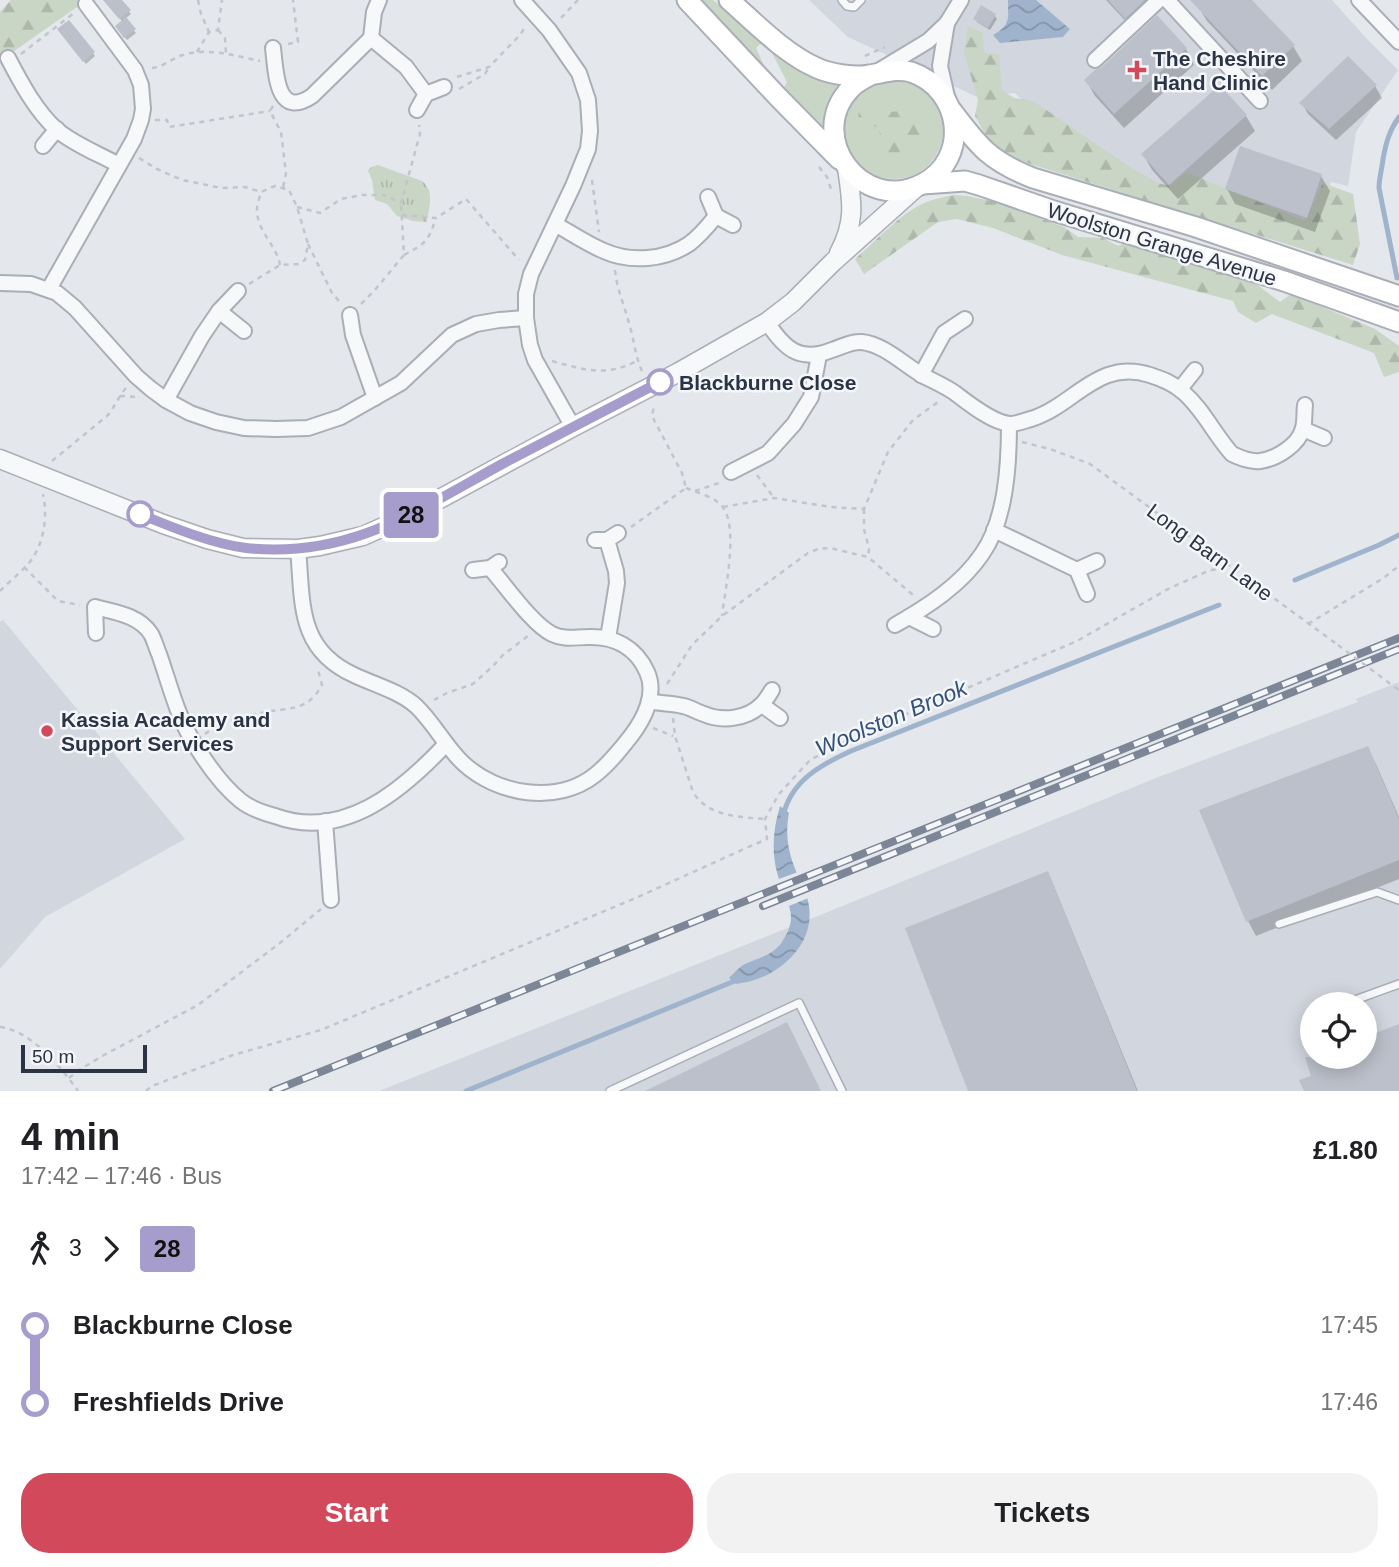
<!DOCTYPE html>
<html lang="en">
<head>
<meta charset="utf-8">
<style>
  body { margin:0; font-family:Arial,sans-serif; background:#f2f2f2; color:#202124; height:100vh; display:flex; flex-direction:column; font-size:26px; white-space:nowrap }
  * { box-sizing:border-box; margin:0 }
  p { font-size:23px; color:#757577 }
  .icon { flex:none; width:38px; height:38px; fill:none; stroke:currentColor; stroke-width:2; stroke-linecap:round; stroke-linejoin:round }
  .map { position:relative; height:1091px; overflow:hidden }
  .panel { display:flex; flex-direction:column; background:#fff; flex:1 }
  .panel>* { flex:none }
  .badge { padding:0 14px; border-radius:5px; font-size:24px; line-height:46px }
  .tools { position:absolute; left:1300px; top:992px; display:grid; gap:14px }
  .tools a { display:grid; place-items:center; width:77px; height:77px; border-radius:50%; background:#fff; box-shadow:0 4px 18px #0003; font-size:35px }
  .scale { position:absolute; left:21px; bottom:18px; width:126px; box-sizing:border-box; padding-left:7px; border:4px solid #2b3445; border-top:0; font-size:19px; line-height:24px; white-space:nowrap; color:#2b3445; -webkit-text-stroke:5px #f4f6f9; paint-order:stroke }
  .map>.badge { position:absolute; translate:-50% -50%; box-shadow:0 0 0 4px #fff }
  .legs { display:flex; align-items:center; gap:10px; height:77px; padding:0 21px; font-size:23px }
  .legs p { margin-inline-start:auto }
  .summary { display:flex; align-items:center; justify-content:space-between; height:119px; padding:0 21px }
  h1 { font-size:38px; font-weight:800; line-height:52px }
  .cta { display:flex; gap:14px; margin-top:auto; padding:14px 21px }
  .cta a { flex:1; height:80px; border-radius:28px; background:#d1495b; color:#fff; font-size:28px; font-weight:800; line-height:80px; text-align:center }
  .cta a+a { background:#f2f2f2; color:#202124 }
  ul { padding:0 21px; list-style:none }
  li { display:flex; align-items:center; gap:24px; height:77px; font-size:26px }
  li i { display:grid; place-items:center; width:10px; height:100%; margin:0 9px; background:currentColor }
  li i::after { content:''; width:18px; height:18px; margin:-9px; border:5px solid; border-radius:50%; background:#fff }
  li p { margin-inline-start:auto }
  li:first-child i { background:linear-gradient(#0000 50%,currentColor 0) }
  li:last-child i { background:linear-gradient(currentColor 50%,#0000 0) }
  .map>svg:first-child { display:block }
</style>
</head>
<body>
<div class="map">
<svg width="1399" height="1091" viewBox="0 0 1399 1091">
  <defs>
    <pattern id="forest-firs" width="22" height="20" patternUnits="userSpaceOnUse" patternTransform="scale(1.75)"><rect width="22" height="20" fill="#c9d6c5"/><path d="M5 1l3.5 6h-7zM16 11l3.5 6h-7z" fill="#adb8ab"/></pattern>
    <pattern id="park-tufts" width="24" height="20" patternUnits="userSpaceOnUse" patternTransform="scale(1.75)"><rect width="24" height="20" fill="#c9d6c5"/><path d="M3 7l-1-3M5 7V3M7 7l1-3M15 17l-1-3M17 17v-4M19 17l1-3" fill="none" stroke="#adb8ab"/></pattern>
    <pattern id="water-waves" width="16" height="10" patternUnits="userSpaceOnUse" patternTransform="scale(1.75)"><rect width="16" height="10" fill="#9fb4cc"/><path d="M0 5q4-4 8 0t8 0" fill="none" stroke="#8293a7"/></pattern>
  </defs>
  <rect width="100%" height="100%" fill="#e4e7ec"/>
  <g fill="#d2d6de" fill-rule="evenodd">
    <path d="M809,0H1332L1366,38L1398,70L1356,132L1348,186L1331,182L1308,236L1137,185L1045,124L1015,93L975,96L848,37Z"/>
    <path d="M3,620L185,839L45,917L0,969V622Z"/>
    <path d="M1399,682V1091H379L818,916L1161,776L1358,702L1356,699ZM1312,1004H1365V1057H1312Z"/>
  </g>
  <g fill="#c9d6c5">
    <path d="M698,0H713L762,42L756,48L769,76Z"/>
    <path d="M772,50C795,65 815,83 843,84L826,135L783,89L787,82L771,51Z"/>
    <circle cx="894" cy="130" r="49"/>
  </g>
  <g fill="url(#forest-firs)">
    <path d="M11,0H87L0,61V12Z"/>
    <path d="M968,26L983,33L984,53L999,54L1002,90L1014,98L1033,101L1130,167L1158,183L1170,186L1186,172L1305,221L1323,183L1353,194L1360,244L1353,265L1024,162L1003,151L986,136L975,116L978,100L964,53Z"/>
    <path d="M867,101C875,102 880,103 884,110C893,114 898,110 907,111L911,116L922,115C928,122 931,127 925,135L929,140L928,147L922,154L917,150L912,152L910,156C903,160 895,160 888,156L886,152L887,147L896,141L897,137L895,135L891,138H886L885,136L880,137L879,128L874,126L867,129C854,122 857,109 867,101Z"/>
    <path d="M954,195L967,196L996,202L1064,227L1078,237L1103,238L1118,246L1126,242L1238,276L1259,286L1280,302L1291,294L1375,329L1399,346V372L1384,377L1374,353L1272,314L1256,323L1238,312L1233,301L1062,255L993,228L957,219L938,222L864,274L855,259C874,243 900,214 922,204C933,199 943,197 954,195Z"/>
  </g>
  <path fill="url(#park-tufts)" d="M378,165L422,181C435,191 429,207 427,222L413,221L397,216L387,204L375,200L372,180L368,171L371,167Z"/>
  <g fill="url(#water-waves)">
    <path d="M1008,0H1036L1070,29L1063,37L1000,43L993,35C1011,25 1008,19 1008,0Z"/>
    <path d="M780,806L789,813C785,833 788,852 796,871C799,881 806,891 808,901C814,926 803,948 785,963C771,975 754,982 736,984L729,978C734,973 739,967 745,964C759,958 773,955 782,942C801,914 785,902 778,876C771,853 773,829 780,806Z"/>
  </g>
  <path fill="#e4e7ec" d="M798,872L811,897L789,906L776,880Z"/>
  <g fill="#0003">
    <path d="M104,0H120L131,14L125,19L136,33L127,40L119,30L123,24L116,11Z"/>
    <path d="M1106,0H1157L1133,29Z"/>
    <path d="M1204,0H1250L1293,46L1302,61L1272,90L1207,21L1198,6Z"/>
    <path d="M995,16L997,19L990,30L977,22L975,19Z"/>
    <path d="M69,22L95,56L86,64L61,32Z"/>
    <path d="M1186,49L1194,65L1124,128L1095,96L1086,80Z"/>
    <path d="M1375,86L1382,98L1336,140L1308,114L1302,103Z"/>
    <path d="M1246,116L1255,131L1178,199L1152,170L1143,154Z"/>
    <path d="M1321,176L1330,191L1315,232L1235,204L1227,189Z"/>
    <path d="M1367,748L1376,764L1399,817V879L1256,936L1248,921Z"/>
    <path d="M1047,873L1053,884L1138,1091H970Z"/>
  </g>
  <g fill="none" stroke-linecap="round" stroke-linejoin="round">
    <g stroke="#9fb4cc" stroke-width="5">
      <path d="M1397,278L1379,188C1379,178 1382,169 1383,159C1386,143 1389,131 1399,117"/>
      <path d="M1295,580L1379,545L1399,535"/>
      <path d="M783,816C791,781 820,765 851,751L1219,605"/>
      <path d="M466,1091L737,980"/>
    </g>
  </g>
  <g fill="#bbc0ca">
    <path d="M103,0H122L131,10L119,19Z"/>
    <path d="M1108,0H1143L1144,1L1125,19Z"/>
    <path d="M1190,0H1252L1295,45L1262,76Z"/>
    <path d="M981,5L996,14L988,28L973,19Z"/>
    <path d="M1157,15L1187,48L1114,114L1084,80L1096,69L1102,67Z"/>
    <path d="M126,17L136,29L124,38L115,26Z"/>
    <path d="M69,20L95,52L83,62L57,29Z"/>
    <path d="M1348,56L1377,85L1329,129L1299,103Z"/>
    <path d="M1220,85L1247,115L1169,185L1141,154Z"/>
    <path d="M1240,146L1322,174L1307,218L1225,189Z"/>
    <path d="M1368,746L1399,819V860L1246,922L1199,810Z"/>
    <path d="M1048,871L1137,1091H968L905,928Z"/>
    <path d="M787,1022L821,1091H645Z"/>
    <path d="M1399,1024V1091H1304L1299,1080L1311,1076L1305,1057H1365V1037Z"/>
  </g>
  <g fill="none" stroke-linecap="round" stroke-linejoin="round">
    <g stroke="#a9aeb7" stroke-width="10">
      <g id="service">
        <path d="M842,0L847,6L854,7L861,0"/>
        <path d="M1279,924L1377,892L1399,900"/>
        <path d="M1344,1004L1399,984"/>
        <path d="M610,1091L799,1003L842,1091"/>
      </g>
    </g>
    <g stroke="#a9aeb7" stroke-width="18">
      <g id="minor">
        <path d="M379,0L374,12L371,38L406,67L426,94"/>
        <path d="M522,0L549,30L579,73L588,100L590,131L588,149L573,186L531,274L526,294V318L530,345L535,360L573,427"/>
        <path d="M1167,0L1260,101"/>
        <path d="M1359,0L1399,42"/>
        <path d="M947,23L940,66L948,101"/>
        <path d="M273,48C276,72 276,120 312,96L371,38"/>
        <path d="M8,58C21,83 36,111 57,130C75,145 99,154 119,165"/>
        <path d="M1095,60L1159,0"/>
        <path d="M880,70L928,41L947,23L961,0"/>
        <path d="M417,110L426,94L444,87"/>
        <path d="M43,146L57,129"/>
        <path d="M708,197L716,216L733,225"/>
        <path d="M555,224C571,233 587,244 604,251C631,263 665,260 689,244C700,236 708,226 716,216"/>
        <path d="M0,283L31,284L57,293L75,308L136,376L151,389L166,400L190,413L216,422L244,428L276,429L308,428L341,417L401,383L452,335L476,324L499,320L526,318"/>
        <path d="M49,289L134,139L141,120L143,109L141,85L135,70L86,4"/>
        <path d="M219,311L244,331"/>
        <path d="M350,315L353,335L375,398"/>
        <path d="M767,322C784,348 799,363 832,350C842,347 851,341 862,342C885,345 903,364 922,375C933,381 945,386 955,393C968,403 993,423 1010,424C1016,424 1024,421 1031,419C1074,406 1098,358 1150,375C1162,379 1173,383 1183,392C1203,409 1214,434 1232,454C1241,458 1250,462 1260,461C1276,459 1299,445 1303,428C1305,421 1304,412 1305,405"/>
        <path d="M921,375L944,333L965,319"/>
        <path d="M1180,389L1195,370"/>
        <path d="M166,400L202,336L219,311L238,291"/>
        <path d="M1303,429L1324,438"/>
        <path d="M731,472L768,453L794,424L811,397L819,355"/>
        <path d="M994,530L1077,570L1087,594"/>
        <path d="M595,540H607L618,533"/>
        <path d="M607,540L616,571L617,583L608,638"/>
        <path d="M298,549C303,603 297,649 354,675C375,685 399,691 416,706C434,723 445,746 463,763C497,795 557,805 595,775C609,764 620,750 631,736C644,719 657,694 647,672C636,647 614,636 588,637C575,637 564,640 552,634C532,624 506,586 490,568"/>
        <path d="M473,570L490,568L499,562"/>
        <path d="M1077,570L1097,561"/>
        <path d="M909,617L933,629"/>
        <path d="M895,625C927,607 961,585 982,554C1006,520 1009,465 1009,424"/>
        <path d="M96,633L95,607C114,612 139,615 151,634C154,639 156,647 159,654C169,682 176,712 191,738C204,760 221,785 241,801C250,808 264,813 275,816C343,841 402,791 446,744"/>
        <path d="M649,701C661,704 672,703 683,706C690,707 697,712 704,714C722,722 748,719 762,704C766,700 769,695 772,690"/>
        <path d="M762,705L780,718"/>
        <path d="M325,821L331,900"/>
      </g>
    </g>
    <g stroke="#a9aeb7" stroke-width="21">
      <g id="tertiary">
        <path d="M839,253C856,222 852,201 847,168"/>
        <path d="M0,459L163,524L207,539L243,548L298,549L320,546L363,536L410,515L573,427L679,372L767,322L793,302L833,262L919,185"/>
      </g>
    </g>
    <g stroke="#a9aeb7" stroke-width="23">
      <g id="secondary">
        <path d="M687,0L779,98L839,159"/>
        <path d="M729,0C755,23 785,54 817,68C830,74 856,78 869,75C884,73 896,68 911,72C962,89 971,159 922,184C862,215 804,136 851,88C856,83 863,79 869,76"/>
        <path d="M952,111C979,147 990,161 1033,178L1196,227L1399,296"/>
        <path d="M923,184L965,181L979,185L1054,211L1284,281L1399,322"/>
      </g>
    </g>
    <g stroke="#c2c5cb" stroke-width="2.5" stroke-dasharray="5 5" stroke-linecap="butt">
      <path d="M198,0L201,14L209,32"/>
      <path d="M561,18L578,0"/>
      <path d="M218,30L225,38L226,54"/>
      <path d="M288,44L298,42L293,0"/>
      <path d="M197,52L209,32L218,30L222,0"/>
      <path d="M21,54L74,13"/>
      <path d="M865,56L885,47"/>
      <path d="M152,68C164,67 172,58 183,55C207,47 236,56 260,61"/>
      <path d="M457,77L489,67L520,35L525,27"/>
      <path d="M459,89L485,74L489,67"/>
      <path d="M273,106L270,111L281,132L286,173L283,188"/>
      <path d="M155,120H167L169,127L270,111"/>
      <path d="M139,158L157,169L182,180L221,188L245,187L261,192"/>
      <path d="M819,167L827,177L832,192"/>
      <path d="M592,180L599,232"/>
      <path d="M297,207L320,213L341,199L362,195H384L401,203L420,134L419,125"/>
      <path d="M402,215L436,218L466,199L519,260"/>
      <path d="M308,244L332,293L340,302"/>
      <path d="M404,255C426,243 428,242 436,218"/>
      <path d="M615,270C617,290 624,304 629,323C634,339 635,356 642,371"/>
      <path d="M249,284L280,265L298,264L305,260L308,244L297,207L289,190L275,186L261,192C260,197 257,204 257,209C256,230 277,246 280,265"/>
      <path d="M361,304L374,291L404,255L401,203"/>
      <path d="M552,361C584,370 606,377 637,361"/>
      <path d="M120,396L137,397"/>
      <path d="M1022,442L1050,449L1090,464L1338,645"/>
      <path d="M52,461L107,416C115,407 118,397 126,388"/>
      <path d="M757,475L774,498"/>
      <path d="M686,488C698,493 717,497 724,509C738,531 725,590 722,616"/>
      <path d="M695,491L719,483"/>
      <path d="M723,507L774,498L831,507L864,509L888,452L913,420L938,402"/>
      <path d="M864,509V529L869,549L868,557"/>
      <path d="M631,527L686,488L682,473L652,416L654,406"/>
      <path d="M24,567L58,601L80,605"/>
      <path d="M0,591C9,582 20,573 29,563C44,545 48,516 43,494"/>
      <path d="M1308,624L1382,579L1399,566"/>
      <path d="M667,684L692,645L722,616L808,553L818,549L830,548L868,557L913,595"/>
      <path d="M1396,688L1399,690"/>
      <path d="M434,700L447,693L473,684L493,666L503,655L528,636"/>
      <path d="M673,718L675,736L693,792C708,817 740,817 765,819"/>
      <path d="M653,728L673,736"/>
      <path d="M205,734C220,721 242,717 261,713C287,707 307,713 322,685L318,670"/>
      <path d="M0,1027C30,1030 61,1067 78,1091"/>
      <path d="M69,1078L79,1070L104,1055L198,1005L280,943L321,909"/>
      <path d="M146,1091L152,1086L233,1055L321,1030L638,897L744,849L767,839L765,819L779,794L810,760L860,734L1077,641L1168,589L1208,571L1229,566"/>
    </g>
    <use href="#service" stroke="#f7f8fa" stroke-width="7"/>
    <use href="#minor" stroke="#f7f8fa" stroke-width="14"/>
    <use href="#tertiary" stroke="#f7f8fa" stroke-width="18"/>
    <use href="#secondary" stroke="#fff" stroke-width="19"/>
    <g stroke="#7d8696" stroke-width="8">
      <g id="rail">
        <path d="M763,906L1399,649"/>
        <path d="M273,1091L1399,638"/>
      </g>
    </g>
    <use href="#rail" stroke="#f4f6f9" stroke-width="5" stroke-dasharray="16" stroke-linecap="butt"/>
    <path stroke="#c2c5cb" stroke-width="2.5" stroke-dasharray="5 5" stroke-linecap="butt" d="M1338,645L1396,688"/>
  </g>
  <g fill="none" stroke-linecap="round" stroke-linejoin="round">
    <g stroke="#fff" stroke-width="16">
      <path id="line-1" d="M140,514C171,527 213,544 246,548C350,559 418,510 504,463C556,436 608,409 660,382"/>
    </g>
    <use href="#line-1" stroke="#a69dcd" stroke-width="10"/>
  </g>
  <g fill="#d1495b" stroke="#f4f6f9" stroke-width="2.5">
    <path d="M1133.5 59.5h7v7h7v7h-7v7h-7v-7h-7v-7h7z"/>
    <circle cx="47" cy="731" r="7"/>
  </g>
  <g fill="#fff" stroke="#a69dcd" stroke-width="3.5">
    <circle cx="660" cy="382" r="12"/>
    <circle cx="140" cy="514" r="12"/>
  </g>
  <g text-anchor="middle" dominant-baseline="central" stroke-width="5" stroke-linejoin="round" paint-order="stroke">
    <g font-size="21" font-weight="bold" fill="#2b3445" stroke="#f4f6f9" text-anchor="start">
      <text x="1153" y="58">The Cheshire<tspan x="1153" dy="24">Hand Clinic</tspan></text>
      <text x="61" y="719">Kassia Academy and<tspan x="61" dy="24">Support Services</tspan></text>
    </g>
    <g font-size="21" fill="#2b3445" stroke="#f4f6f9">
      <text transform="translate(1162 244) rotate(17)">Woolston Grange Avenue</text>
      <text transform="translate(1210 552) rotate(36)">Long Barn Lane</text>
    </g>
    <g font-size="21" font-weight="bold" fill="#2b3445" stroke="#f4f6f9" text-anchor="start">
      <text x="679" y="382">Blackburne Close</text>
    </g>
    <g font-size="23" font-style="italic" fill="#34527a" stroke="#f4f6f9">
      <text transform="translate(891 718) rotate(-23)">Woolston Brook</text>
    </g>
  </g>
</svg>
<div class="tools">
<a><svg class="icon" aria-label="locate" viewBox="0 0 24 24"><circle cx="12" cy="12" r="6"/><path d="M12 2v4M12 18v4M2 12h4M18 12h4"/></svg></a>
</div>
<div class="scale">50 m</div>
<b class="badge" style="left:411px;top:515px;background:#a69dcd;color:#111">28</b>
</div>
<section class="panel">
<div class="summary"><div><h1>4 min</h1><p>17:42 – 17:46 · Bus</p></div><b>£1.80</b></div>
<div class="legs"><svg class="icon" aria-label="walk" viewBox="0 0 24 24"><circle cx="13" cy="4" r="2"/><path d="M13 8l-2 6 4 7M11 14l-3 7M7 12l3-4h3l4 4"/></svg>3<svg class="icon" aria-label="forward" viewBox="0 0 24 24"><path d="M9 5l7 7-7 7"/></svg><b class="badge" style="background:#a69dcd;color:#111">28</b></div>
<ul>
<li><i style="color:#a69dcd"></i><b>Blackburne Close</b><p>17:45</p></li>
<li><i style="color:#a69dcd"></i><b>Freshfields Drive</b><p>17:46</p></li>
</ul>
<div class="cta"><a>Start</a><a>Tickets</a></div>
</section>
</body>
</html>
